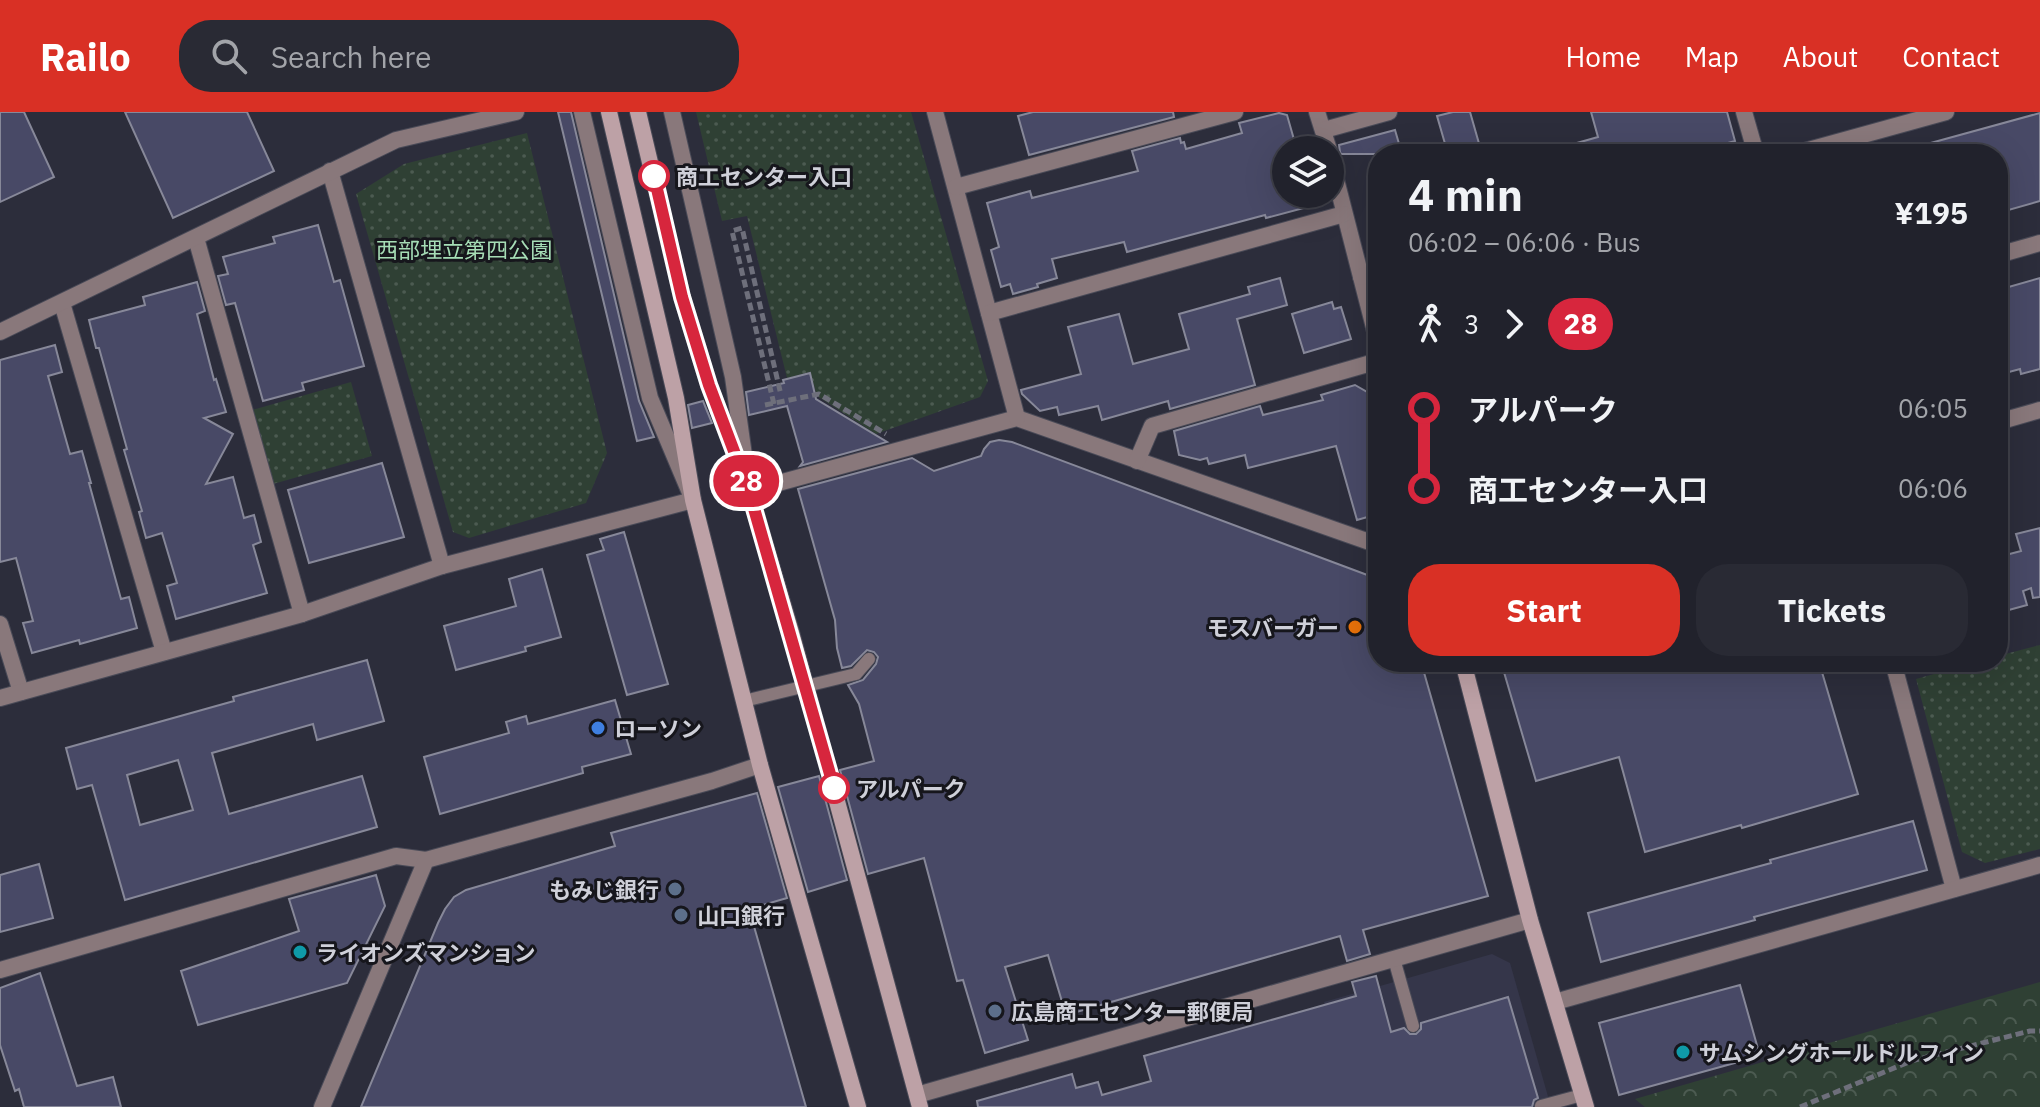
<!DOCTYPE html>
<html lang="en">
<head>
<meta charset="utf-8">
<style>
  body { margin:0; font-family:"IBM Plex Sans","Noto Sans JP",sans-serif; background:#292a34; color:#f1f3f6; height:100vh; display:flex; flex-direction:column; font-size:30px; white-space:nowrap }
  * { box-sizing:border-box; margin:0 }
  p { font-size:26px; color:#a2a4a9 }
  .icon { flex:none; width:44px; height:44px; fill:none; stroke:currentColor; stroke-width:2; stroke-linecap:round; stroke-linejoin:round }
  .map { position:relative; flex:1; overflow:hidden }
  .side { position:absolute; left:1368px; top:32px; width:640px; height:528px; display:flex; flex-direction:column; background:#21222c; border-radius:32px; box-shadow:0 8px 32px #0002,0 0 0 2px #3e3f48 }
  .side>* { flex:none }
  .badge { padding:0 16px; border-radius:26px; font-size:28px; line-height:52px }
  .fabs { position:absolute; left:1272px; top:24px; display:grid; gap:16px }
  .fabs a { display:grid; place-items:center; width:72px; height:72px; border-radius:50%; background:#21222c; box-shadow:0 8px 32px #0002,0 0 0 2px #3e3f48; font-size:40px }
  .map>.badge { position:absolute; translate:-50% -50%; box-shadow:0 0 0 4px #fff }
  .legs { display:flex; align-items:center; gap:12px; height:88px; padding:0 40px; font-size:26px }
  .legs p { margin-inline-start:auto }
  .overview { display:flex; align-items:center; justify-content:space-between; height:136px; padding:0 40px }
  h1 { font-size:44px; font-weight:700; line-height:60px }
  .cta { display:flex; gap:16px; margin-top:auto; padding:16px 40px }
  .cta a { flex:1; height:92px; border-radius:32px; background:#d93025; color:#fff; font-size:32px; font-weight:700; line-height:92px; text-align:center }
  .cta a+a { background:#292a34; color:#f1f3f6 }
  ul { padding:0 40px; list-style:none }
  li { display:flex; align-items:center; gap:28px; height:80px; font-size:30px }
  li i { display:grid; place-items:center; width:12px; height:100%; margin:0 10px; background:currentColor }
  li i::after { content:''; width:20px; height:20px; margin:-10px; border:6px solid; border-radius:50%; background:#21222c }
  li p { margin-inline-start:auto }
  li:first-child i { background:linear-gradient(#0000 50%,currentColor 0) }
  li:last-child i { background:linear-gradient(currentColor 50%,#0000 0) }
  header { display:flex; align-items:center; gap:48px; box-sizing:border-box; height:112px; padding:0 40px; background:#d93025; color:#fff }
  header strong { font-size:38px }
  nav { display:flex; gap:44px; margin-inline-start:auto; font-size:28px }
  .search { width:560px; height:72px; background:#292a34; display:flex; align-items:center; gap:20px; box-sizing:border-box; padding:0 28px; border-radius:32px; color:#a2a4a9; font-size:30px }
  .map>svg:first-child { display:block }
</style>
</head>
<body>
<header>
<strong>Railo</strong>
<div class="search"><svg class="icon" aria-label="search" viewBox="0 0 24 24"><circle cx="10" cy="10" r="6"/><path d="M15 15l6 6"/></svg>Search here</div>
<nav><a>Home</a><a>Map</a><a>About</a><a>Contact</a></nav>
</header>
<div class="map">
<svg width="2040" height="995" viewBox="0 0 2040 995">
  <defs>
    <pattern id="forest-crowns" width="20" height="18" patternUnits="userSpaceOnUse" patternTransform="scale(2)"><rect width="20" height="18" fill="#2f4034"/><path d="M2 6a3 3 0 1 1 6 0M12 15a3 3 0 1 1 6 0" fill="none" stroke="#4c5b51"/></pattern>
    <pattern id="park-dots" width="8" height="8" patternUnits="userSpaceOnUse" patternTransform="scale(2)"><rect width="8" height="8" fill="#2f4034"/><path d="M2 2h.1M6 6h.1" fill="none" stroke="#4c5b51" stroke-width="1.8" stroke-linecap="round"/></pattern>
  </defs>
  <rect width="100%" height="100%" fill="#2c2d3b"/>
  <path fill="#35364a" d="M1492,842L1510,851L1551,995H1355L1324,890Z"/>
  <path fill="url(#forest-crowns)" d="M2040,870V995H1645L1635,987Z"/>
  <g fill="url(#park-dots)">
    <path d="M696,0H911L988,269L980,285L876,322L817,284L810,260L787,266L747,104L722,109Z"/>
    <path d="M527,21L607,341L586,391L469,426L453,420L356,82L404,52Z"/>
    <path d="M351,270L372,344L273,372L252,298Z"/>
    <path d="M2040,533V737L1985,751L1962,740L1916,567L1977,550H1998V544Z"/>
  </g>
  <g fill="#484966" stroke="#878899" stroke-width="2" fill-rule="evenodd">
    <path d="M0,0H24L54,65L0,90Z"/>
    <path d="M125,0H247L274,59L173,106Z"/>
    <path d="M558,0H571L639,289L654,325L637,329Z"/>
    <path d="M1033,0H1173L1174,5L1029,43L1018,4Z"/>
    <path d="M1453,0H1470L1482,42H1448L1437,4Z"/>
    <path d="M1591,0H1727L1735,29L1689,42H1560L1559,36L1598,25Z"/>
    <path d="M1279,1L1287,3L1297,38H1286V82H1328L1330,89L1266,106L1265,103L1127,140L1124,130L1052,147L1057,166L1037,172L1038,175L1013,182L1010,172L1001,175L991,138L999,135L987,91L1030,79L1032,86L1138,59L1132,39L1180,26L1181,31L1184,30L1186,37L1242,21L1239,11Z"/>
    <path d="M2040,1V89L1998,101V42H1917L1916,35Z"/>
    <path d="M1395,18L1402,42H1341L1340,40L1339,33Z"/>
    <path d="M318,113L334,170L340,168L364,254L302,271L304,278L263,289L235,191L226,193L218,164L228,162L223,145L275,131L273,125Z"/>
    <path d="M1280,166L1287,193L1237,207L1255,273L1170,297L1168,289L1102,308L1098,294L1059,303L1057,295L1040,299L1022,282L1021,278L1081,262L1068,215L1119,202L1133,252L1189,237L1179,202L1250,182L1248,175Z"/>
    <path d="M2040,166V257L2021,262L2020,257L1998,263V178Z"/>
    <path d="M197,170L205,199L197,202L214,268L216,267L226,300L204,306L233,322L206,372L233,365L244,406L254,403L261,430L253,433L267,481L176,507L167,474L177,471L162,421L146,426L139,400L142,399L124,338L127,337L99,236H96L89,208L145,193L143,185Z"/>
    <path d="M1332,190L1334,197L1341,195L1351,227L1304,241L1292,202Z"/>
    <path d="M55,233L62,260L48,264L70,342L82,339L91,371H89L121,487L129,485L137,516L80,532L79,528L32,541L23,511L33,509L16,446L0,450V248Z"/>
    <path d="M810,261L816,287L887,330L800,354L803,350L787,294L749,303L746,280L784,271L783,268Z"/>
    <path d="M1355,273L1367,280L1378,317V402L1357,408L1336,334L1248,356L1245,343L1209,352L1207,346L1200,348L1179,343L1174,319L1260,294L1263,303L1323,288L1321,283Z"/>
    <path d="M703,289L712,311L692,316L688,293Z"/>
    <path d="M999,328L1012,330L1378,467V550H1421L1488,784L1363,818L1370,842L1347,849L1340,824L1066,903L1048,843L1005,855L1028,928L985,941L963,868L957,869L924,746L868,762L840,658L874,649L859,592L848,573L863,568L876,552L878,545L874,540L867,538L851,554L842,556L837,536L835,508L798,377L912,346L934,359L981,344L984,337L990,330Z"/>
    <path d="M382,351L404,425L309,451L288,378Z"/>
    <path d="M2040,416V485L2033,486L2031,476L2023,479L2027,493L1998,501V445L2021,439L2016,422Z"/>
    <path d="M624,420L668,572L627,583L587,443L604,438L600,427Z"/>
    <path d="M542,457L561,525L525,535L526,539L456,558L444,514L516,494L509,467Z"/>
    <path d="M367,548L384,609L317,628L313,612L212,641L229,702L362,664L377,715L125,788L92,673L77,677L66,636L234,589L233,585ZM178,648L193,698L140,713L127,663Z"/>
    <path d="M1501,550H1819L1858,682L1742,716L1741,713L1645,740L1619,645L1536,669Z"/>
    <path d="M615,588L631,642L582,655L583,661L440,702L424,645L509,621L506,610L526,604L528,612Z"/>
    <path d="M819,664L847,768L808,780L778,675Z"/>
    <path d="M757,681L787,786L749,797L806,995H361L438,811L445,797L454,785L466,778L615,734L611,721Z"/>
    <path d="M1913,709L1927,758L1754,805L1755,808L1601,850L1588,801L1771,751L1770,748Z"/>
    <path d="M39,752L53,806L0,820V763Z"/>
    <path d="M376,763L385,794L347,871L198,913L181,859L299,819L289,787Z"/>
    <path d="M40,861L77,974L113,965L121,995H24L19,977L15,979L0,933V876Z"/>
    <path d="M1376,864L1391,920L1404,916L1410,922H1416L1421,917V911L1508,885L1538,986L1534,988L1532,995H978L977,989L1072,962L1076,976L1098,970L1102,983L1151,969L1144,944L1356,884L1352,870Z"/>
    <path d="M1740,873L1760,944L1619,983L1599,911Z"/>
  </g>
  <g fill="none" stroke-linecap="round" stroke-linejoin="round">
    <g stroke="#494a57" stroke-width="14">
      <g id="lane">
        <path d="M744,589L856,562L869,547"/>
        <path d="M1394,847L1413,914"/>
        <path d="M1541,994L1582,983"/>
      </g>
    </g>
    <g stroke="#494a57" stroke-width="18">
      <g id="street">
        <path d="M672,0L733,265L749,379L1017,306L1378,433"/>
        <path d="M935,0L1017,306"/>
        <path d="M1317,0L1329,38"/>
        <path d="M1744,0L1756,42"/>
        <path d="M1324,18L1389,0"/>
        <path d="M1794,42L1946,0"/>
        <path d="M1330,44L1378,231"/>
        <path d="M330,59L442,454"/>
        <path d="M956,75L1235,0"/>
        <path d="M196,126L302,502"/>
        <path d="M1998,143L2040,131"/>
        <path d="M1361,165L1378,160"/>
        <path d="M62,191L164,540"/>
        <path d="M989,201L1344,102"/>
        <path d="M0,220L396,28L516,0"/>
        <path d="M1998,310L2040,298"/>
        <path d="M1137,349L1152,314L1378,249"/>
        <path d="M0,512L21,580"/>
        <path d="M1893,550L1954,777"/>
        <path d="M0,586L302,502L442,454L693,388L650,286L582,0"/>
        <path d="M0,858L396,744L426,748"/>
        <path d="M1555,890L2040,753"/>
        <path d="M917,983L1530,808"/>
        <path d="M322,995L426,748L712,669L760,653"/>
      </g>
    </g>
    <g stroke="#494a57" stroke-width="18">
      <g id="secondary">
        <path d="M609,0L676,286L693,388L760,653L858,995"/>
        <path d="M638,0L682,185L709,273L749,379L791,520L920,995"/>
        <path d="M1463,550L1530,808L1586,995"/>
      </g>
    </g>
    <g stroke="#6e6f7b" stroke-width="5" stroke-dasharray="8 4" stroke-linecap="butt">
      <path d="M774,292L732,119L742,116L781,283"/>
      <path d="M765,293L819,282L886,322"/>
      <path d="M1800,995L1911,949L2030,919H2040"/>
    </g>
    <use href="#lane" stroke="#89787b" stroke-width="12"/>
    <use href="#street" stroke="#89787b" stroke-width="16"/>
    <use href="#secondary" stroke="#bda1a6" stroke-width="16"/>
  </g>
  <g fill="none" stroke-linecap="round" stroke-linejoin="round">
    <g stroke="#fff" stroke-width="18">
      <path id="line-1" d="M654,64L682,185L709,273L749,379L834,676"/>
    </g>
    <use href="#line-1" stroke="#d7263d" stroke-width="12"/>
  </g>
  <g fill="#fff" stroke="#d7263d" stroke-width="4">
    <circle cx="654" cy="64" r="14"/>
    <circle cx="834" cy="676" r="14"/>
  </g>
  <circle fill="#e8710a" stroke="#16161c" stroke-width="3" cx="1355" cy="515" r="8"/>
  <circle fill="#3f7fe0" stroke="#16161c" stroke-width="3" cx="598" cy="616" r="8"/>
  <g fill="#5c6f8a" stroke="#16161c" stroke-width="3">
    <circle cx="675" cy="777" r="8"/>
    <circle cx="681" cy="803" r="8"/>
    <circle cx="995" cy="899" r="8"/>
  </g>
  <g fill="#0f9aa8" stroke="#16161c" stroke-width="3">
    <circle cx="300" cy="840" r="8"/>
    <circle cx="1683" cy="940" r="8"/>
  </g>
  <g text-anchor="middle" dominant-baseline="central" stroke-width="6" stroke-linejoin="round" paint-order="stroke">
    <g font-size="22" font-weight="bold" fill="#cfd0d9" stroke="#16161c" text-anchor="start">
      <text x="676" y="64">商工センター入口</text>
      <text x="856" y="676">アルパーク</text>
    </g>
    <g font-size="22" fill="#a6ddb6" stroke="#16161c">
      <text x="464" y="137">西部埋立第四公園</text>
    </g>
    <g font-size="22" font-weight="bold" fill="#cfd0d9" stroke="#16161c" text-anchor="start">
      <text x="1339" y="515" text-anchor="end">モスバーガー</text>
      <text x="614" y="616">ローソン</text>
      <text x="659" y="777" text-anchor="end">もみじ銀行</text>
      <text x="697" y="803">山口銀行</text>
      <text x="316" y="840">ライオンズマンション</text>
      <text x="1011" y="899">広島商工センター郵便局</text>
      <text x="1699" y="940">サムシングホールドルフィン</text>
    </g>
  </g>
</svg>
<div class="fabs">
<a><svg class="icon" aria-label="layers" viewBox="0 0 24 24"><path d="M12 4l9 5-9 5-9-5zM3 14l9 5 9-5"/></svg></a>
</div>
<b class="badge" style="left:746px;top:369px;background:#d7263d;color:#fff">28</b>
<section class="side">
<div class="overview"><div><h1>4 min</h1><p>06:02 – 06:06 · Bus</p></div><b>¥195</b></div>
<div class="legs"><svg class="icon" aria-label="walk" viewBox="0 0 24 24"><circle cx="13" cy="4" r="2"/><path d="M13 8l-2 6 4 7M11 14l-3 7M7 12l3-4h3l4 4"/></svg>3<svg class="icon" aria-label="forward" viewBox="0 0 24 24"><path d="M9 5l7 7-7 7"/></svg><b class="badge" style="background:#d7263d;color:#fff">28</b></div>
<ul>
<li><i style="color:#d7263d"></i><b>アルパーク</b><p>06:05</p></li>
<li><i style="color:#d7263d"></i><b>商工センター入口</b><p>06:06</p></li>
</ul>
<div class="cta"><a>Start</a><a>Tickets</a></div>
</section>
</div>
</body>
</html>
